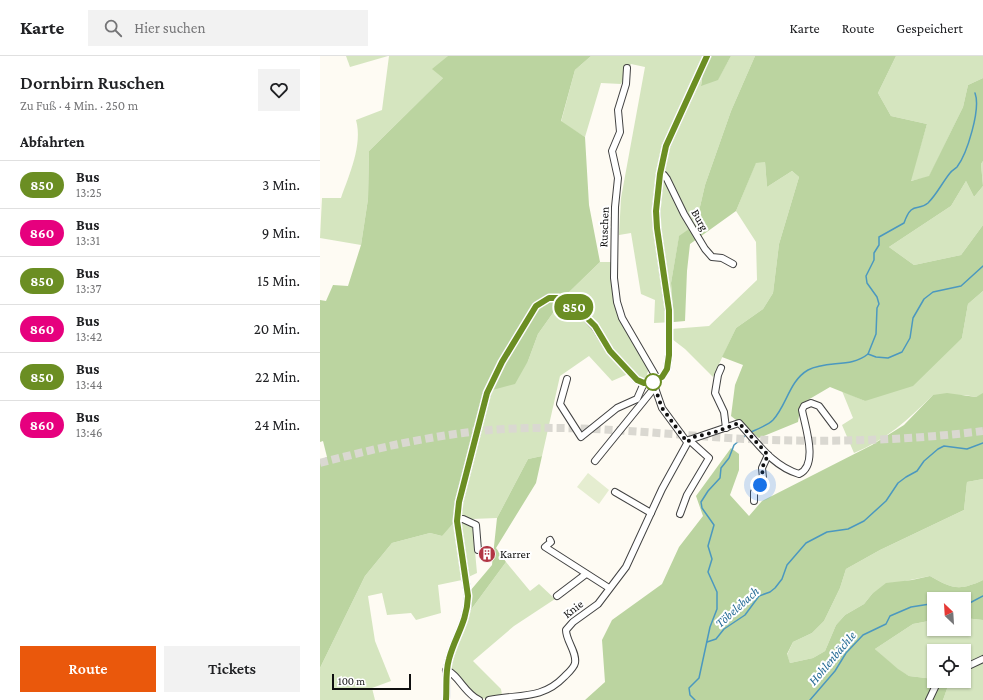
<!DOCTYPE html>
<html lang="de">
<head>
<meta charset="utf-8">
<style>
  body { margin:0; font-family:"Crimson Pro",serif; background:#f2f2f2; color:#202124; height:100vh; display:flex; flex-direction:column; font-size:15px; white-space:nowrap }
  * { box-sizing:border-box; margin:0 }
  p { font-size:13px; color:#757577 }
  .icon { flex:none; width:22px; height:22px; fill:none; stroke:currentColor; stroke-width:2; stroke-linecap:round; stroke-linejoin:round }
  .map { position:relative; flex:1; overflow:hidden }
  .panel { display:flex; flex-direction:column; background:#fff; width:320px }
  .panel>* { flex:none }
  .badge { padding:0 8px; border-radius:13px; font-size:14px; line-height:26px }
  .needle { width:26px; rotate:335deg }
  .controls { position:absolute; left:607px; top:536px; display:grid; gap:8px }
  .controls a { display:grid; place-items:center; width:44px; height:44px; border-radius:0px; background:#fff; box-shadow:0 1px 3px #0004; font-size:20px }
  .scale { position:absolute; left:12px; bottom:10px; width:79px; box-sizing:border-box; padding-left:4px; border:2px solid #0f0f0f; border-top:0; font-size:11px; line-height:14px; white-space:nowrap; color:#0f0f0f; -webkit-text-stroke:3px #fff; paint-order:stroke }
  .you { position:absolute; width:20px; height:20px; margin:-10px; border:3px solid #fff; border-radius:50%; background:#1a73e8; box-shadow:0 0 0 6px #1a73e833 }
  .map>.badge { position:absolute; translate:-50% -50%; box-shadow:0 0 0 2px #fff }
  h2 { padding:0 20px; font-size:15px; line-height:36px }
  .round { display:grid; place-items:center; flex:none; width:42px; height:42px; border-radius:0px; background:#f2f2f2 }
  .summary { display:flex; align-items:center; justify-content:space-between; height:68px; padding:0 20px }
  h1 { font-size:19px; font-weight:600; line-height:30px }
  .cta { display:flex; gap:8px; margin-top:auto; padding:8px 20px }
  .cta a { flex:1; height:46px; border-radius:0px; background:#ea580c; color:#fff; font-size:16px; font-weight:600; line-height:46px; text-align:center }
  .cta a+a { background:#f2f2f2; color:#202124 }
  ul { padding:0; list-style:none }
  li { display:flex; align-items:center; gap:12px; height:48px; padding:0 20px; border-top:1px solid #e0e0e0 }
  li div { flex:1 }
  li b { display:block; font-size:15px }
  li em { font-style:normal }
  li .badge { min-width:44px; font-weight:700; text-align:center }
  header { display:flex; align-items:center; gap:24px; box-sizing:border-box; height:56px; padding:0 20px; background:#fff; border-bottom:1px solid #e0e0e0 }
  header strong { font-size:19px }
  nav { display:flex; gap:22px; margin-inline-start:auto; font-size:14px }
  .search { width:280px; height:36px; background:#f2f2f2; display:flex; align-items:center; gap:10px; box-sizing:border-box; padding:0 14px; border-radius:0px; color:#757577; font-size:15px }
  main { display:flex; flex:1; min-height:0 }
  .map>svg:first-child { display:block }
</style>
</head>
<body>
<header>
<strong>Karte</strong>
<div class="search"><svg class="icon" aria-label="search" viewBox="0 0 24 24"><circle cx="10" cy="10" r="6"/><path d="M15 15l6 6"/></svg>Hier suchen</div>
<nav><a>Karte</a><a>Route</a><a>Gespeichert</a></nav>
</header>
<main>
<section class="panel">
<div class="summary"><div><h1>Dornbirn Ruschen</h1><p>Zu Fuß · 4 Min. · 250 m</p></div><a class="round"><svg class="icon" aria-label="heart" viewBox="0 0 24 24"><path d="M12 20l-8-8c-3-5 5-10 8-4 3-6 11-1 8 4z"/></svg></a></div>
<h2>Abfahrten</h2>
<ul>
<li><span class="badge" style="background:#6b8e23;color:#fff">850</span><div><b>Bus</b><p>13:25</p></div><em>3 Min.</em></li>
<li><span class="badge" style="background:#e6007e;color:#fff">860</span><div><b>Bus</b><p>13:31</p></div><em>9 Min.</em></li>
<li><span class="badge" style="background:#6b8e23;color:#fff">850</span><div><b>Bus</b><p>13:37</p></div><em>15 Min.</em></li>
<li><span class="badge" style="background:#e6007e;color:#fff">860</span><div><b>Bus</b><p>13:42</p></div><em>20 Min.</em></li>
<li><span class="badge" style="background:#6b8e23;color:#fff">850</span><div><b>Bus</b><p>13:44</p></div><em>22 Min.</em></li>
<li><span class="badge" style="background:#e6007e;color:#fff">860</span><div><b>Bus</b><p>13:46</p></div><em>24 Min.</em></li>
</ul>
<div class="cta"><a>Route</a><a>Tickets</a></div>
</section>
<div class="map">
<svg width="663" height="644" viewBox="0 0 663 644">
  <rect width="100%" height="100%" fill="#fefbf3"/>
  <g fill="#d5e5bf">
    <path d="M26,0H68L30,11Z"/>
    <path d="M69,0H128L123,22L49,95L48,143L41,189L0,182L2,142H21C29,119 43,89 36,64L62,54Z"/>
    <path d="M271,0H390L383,16L381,29L398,23L411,0H435L411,55L385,129L376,168L359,181L351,227L354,266L334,267L335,244L321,238L311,177L299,179L301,142L325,11L311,8L301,28L281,27L265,81L241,66L255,14Z"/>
    <path d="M576,0H663V22L648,29L643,51L609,121L590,125L607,68L571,60L558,37Z"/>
    <path d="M663,105V169L641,199L594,209L569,191L631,150L646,125L654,141L663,130L661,108Z"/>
    <path d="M436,106H445L447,131L472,115L479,121L459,188L453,237L443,253L416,272L393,321L365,293L352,283L351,273L389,270L437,224L436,186L416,155Z"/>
    <path d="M280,206H292L295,246L329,311L326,323L308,318L292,325L269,300L240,320L222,400L208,403L177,462L152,463L157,517L142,524L118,529L121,557L96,564L91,557L67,559L62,537L48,540L55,585L71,625L52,632L55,644H0V612L45,520L72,487L110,477L122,480L165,336L208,305L218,278L245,240Z"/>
    <path d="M663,235V338L656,341L645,339H613C589,363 566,384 534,397L522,369L533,362L522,335L545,345L642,282L648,248Z"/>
    <path d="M663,423V524C640,535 632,533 610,520L585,525L552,538L544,548L525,559L516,569L505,595L493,602L470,607L467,599L473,586L492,577L504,565L520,532L526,513L560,494L644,454L647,426Z"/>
    <path d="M186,506L210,535L219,528L235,543L194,570L153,605L181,633L182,639L168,643L159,642L129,612L150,555Z"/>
    <path d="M644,562L663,564V644H623L628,630L619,625H644V595H614V623L589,620L578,614L555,593L593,568L614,564V573H644Z"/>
  </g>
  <g fill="#bbd4a0">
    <path d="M128,0H271L255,14L241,65L265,81L269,149L280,206L245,240L218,278L208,305L195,328L165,336L135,465L122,480L110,477L72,487L45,520L0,612V404L7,401L3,385L0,386V244L6,245L13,229L28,230L41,189L48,143L49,95L123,22L112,13Z"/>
    <path d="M390,0H411L398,24L381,30L383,16Z"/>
    <path d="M435,0H576L558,37L571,60L607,68L591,125L609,120L643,51L648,29L663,22V105L661,108L663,130L654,141L646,125L631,150L569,191L594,209L641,199L663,169V235L648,248L642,282L593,330L545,345L510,331L481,348L478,366L439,382L411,360L415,329L423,309L402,301L416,272L443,253L453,237L459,188L479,121L472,115L447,131L445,106L436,107L416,155L370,188L367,215L365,265L354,266L351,227L359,180L376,168L385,129L411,55Z"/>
    <path d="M627,337L656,341L663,337V423L647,426L644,454L560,494L526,513L520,532L504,565L492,577L473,586L467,598L470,607L493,602L505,595L516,569L525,559L544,548L552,538L566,527L592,524L610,520C632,533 640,535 663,524V564L644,562V543H614V564L593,568L555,593L578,613L589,620L614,623V625H619L628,630L623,644H265L285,626L282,584L292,564L342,528L359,491L383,460L376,440L411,392L419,398V414L410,439L429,460L442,445L552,389L584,369L613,339Z"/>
    <path d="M222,400L216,427L176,492L186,506L150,555V535L172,509L177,462L208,403Z"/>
  </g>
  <path fill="#e5edd0" d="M268,417L289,434L279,448L257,431Z"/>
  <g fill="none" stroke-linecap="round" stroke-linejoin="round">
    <g stroke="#4b98bf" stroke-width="1.5">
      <path d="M548,298L556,278L557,252L559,248L557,241L547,227L546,220L554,204V197L559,189V181L584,167C592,144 598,156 608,147C617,138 622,127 630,117C632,114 635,113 637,111C647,98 661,53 655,37"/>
      <path d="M431,376C438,373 448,369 453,364C467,349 469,325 488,314C507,304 531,312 548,298L556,301L568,302L582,296L590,282L593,262L604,243L613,236L641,230L663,210"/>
      <path d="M644,550L663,540"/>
      <path d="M387,586L396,583L404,573L425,559L439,540L450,536L455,532L462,523L467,509L486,487L507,476L528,473L544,465L566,445L578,427L586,421L597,415L604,405L618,393L624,390L647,393L663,387"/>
      <path d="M375,644L370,639L369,632L379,622L390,571L397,553V536L388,516L392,503L388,490L394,469L382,452L381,446L388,435L400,422L401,412L409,402L414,389L426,379"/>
      <path d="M490,644L515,615L526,597L543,579L566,568L570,560L591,551L610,548L614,550"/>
    </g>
    <path stroke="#dad8d1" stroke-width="8" stroke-dasharray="8 4" stroke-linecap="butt" d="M0,407C61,391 121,377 184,373C273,368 361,381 449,384C520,386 592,384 663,375"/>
    <g stroke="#424242" stroke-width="8">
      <g id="minor">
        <path d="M307,12L306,28L298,54L300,76L292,95L298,122L295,151L294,222L297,246L302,262L338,324"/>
        <path d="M340,118L344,119L347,123L364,158L385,193L392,201L402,202L413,208"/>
        <path d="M401,312L398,319L395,337L404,356L406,372"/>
        <path d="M247,323L240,348L261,381L297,352L317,343L324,327"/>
        <path d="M334,329L342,352L367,386"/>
        <path d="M275,405L335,331"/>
        <path d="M295,436L331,457"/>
        <path d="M434,445V436L443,422L442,412L448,399"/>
        <path d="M360,458L367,439L389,402L369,384"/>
        <path d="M137,463H143L156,469L158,494"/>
        <path d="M230,484L231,486L225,491L289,532"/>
        <path d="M237,540L266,518"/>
        <path d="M644,612L663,603"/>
        <path d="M126,614C138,618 145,638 159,644"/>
        <path d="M126,644C127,630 125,617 129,603C135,580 147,567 148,540L137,465L139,446L167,337L182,306L216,250L229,242H239L259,254L275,271L290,295L317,324L324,327L333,326L342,321L347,313L349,299V255L337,172L336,155L340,118L346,90L387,0"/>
        <path d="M169,644C198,638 222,644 244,621C248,617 254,612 255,607C257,596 246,585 246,574L253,566L278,548L306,511L342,433L369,384L419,367C437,386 452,410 479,418C499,409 485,370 482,354L484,350L491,347L499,350L514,370"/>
        <path d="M609,644L618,625"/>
      </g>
    </g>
    <use href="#minor" stroke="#fff" stroke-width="6"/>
  </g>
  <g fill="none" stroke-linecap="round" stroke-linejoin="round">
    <g stroke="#fff" stroke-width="9">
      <path id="line" d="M126,644C127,630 125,617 129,603C135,580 147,567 148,540L137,465L139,446L167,337L182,306L216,250L229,242H239L259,254L275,270L290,295L317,324L324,327L333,326L342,321L347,313L349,299V254L337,172L336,155L340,118L346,90L387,0"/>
    </g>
    <use href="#line" stroke="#6b8e23" stroke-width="6"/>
    <path stroke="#0f0f0f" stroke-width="4" stroke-dasharray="0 7.2" d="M333,326L342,352L367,386L374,381L395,376L419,367L448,399L442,412L443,422L440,429"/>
  </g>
  <defs>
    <g id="building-disc" transform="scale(0.9)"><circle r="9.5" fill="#b13543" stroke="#fff"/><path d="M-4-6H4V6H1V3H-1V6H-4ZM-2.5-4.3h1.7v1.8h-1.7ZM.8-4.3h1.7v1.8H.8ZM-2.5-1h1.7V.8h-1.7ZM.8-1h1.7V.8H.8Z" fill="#fff"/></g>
  </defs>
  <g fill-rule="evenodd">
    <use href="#building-disc" x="167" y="498"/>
  </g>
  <circle fill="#fff" stroke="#6b8e23" stroke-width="2" cx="333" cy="326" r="8"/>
  <g text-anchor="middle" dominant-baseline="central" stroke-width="4" stroke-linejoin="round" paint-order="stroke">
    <g font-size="12" fill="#0f0f0f" stroke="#fff">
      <text transform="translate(380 164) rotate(61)">Burg</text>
      <text transform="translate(284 171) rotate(-88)">Ruschen</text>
      <text transform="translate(253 553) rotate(-38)">Knie</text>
    </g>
    <g font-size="12" fill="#0f0f0f" stroke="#fff" text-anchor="start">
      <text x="180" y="498">Karrer</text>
    </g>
    <g font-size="13" font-style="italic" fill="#256b95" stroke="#fff">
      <text transform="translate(417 551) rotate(-42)">Töbelebach</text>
      <text transform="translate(512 602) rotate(-50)">Hohlenbächle</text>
    </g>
  </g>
</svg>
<div class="controls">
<a><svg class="needle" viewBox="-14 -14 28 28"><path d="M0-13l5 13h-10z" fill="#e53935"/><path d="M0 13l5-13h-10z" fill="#757577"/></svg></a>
<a><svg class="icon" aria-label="locate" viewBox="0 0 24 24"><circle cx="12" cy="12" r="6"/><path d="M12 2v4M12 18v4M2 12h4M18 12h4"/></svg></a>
</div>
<div class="scale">100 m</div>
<div class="you" style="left:440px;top:429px"></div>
<b class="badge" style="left:254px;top:251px;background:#6b8e23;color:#fff">850</b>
</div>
</main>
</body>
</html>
